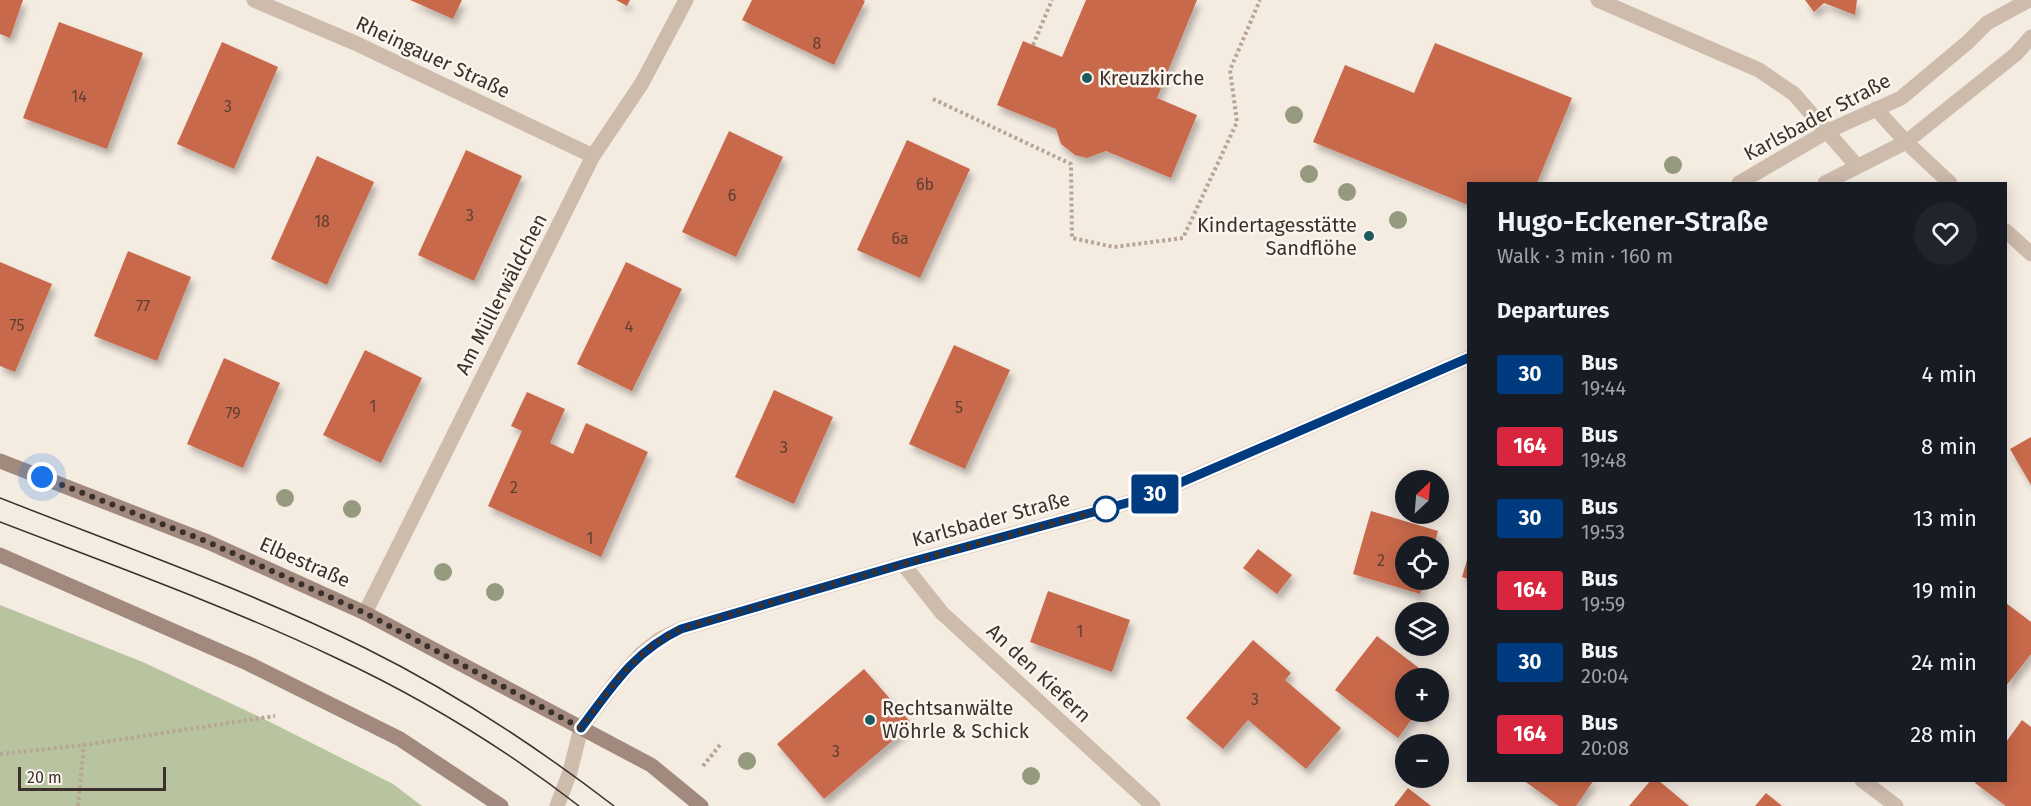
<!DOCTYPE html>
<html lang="en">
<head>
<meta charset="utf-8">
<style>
  body { margin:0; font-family:"Fira Sans",sans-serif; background:#20242c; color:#f1f3f6; height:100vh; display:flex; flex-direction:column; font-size:22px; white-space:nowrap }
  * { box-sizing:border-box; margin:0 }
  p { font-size:20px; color:#9ea1a6 }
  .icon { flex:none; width:33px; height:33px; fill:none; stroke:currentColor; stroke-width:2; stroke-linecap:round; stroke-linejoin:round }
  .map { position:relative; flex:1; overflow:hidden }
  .side { position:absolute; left:1467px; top:182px; width:540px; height:600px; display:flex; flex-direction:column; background:#171b24; border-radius:0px; box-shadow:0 3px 15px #0003 }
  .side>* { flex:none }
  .badge { padding:0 12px; border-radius:4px; font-size:21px; line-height:39px }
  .needle { width:39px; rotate:26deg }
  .tools { position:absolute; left:1395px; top:470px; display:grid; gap:12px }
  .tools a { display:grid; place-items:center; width:54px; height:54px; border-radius:50%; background:#171b24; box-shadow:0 3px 15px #0003; font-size:30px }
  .scale { position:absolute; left:18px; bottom:15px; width:148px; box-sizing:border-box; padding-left:6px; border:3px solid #3b302b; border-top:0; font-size:16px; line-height:21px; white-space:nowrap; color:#3b302b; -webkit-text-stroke:4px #fbf5ee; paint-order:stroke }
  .you { position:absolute; width:30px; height:30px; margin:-15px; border:4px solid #fff; border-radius:50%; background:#1a73e8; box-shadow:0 0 0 9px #1a73e833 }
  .map>.badge { position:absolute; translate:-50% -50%; box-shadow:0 0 0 3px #fff }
  h2 { padding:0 30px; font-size:22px; line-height:54px }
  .round { display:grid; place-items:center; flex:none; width:63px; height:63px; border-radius:32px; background:#20242c }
  .head { display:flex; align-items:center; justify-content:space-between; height:102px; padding:0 30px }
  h1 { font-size:28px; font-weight:600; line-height:45px }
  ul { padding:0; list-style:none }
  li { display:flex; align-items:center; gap:18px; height:72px; padding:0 30px }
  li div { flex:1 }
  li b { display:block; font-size:22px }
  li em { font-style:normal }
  li .badge { min-width:66px; font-weight:700; text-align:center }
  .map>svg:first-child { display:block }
</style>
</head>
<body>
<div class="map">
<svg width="2031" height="806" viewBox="0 0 2031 806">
  <defs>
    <filter id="shadow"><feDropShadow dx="3.5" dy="6" stdDeviation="3" flood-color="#0004"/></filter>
  </defs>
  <rect width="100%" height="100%" fill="#f4ebe1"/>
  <path fill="#b8c4a0" d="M0,605L145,663L262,718L393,784L422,806H0Z"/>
  <g fill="#c8694b" filter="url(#shadow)">
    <path d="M0,0H23L10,38L0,34Z"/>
    <path d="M410,0H462L453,19Z"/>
    <path d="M616,0H630L627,6Z"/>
    <path d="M752,0H863L865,1L834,65L742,20Z"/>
    <path d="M1086,0H1197L1157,98L1197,115L1171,178L1106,151L1087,158L1075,155L1061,144L1056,129L997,105L1023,41L1062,57Z"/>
    <path d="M1805,0H1857L1855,15L1824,3L1814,12Z"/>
    <path d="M59,22L143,53L107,149L23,118Z"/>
    <path d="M222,42L278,67L234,169L177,144Z"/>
    <path d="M1435,43L1572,98L1537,183H1468V205L1313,142L1345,65L1414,93Z"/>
    <path d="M729,131L783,157L736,257L682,232Z"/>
    <path d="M907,140L970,169L920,278L857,250Z"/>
    <path d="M466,150L522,176L474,281L418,255Z"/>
    <path d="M317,156L374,182L327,285L271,259Z"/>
    <path d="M128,251L191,277L157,361L94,336Z"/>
    <path d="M0,262L52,284L15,372L0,366Z"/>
    <path d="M626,262L682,289L632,391L577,364Z"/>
    <path d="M954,345L1010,370L965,469L909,444Z"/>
    <path d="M365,350L422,378L381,463L323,435Z"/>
    <path d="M224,358L280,383L243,468L187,444Z"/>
    <path d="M774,390L833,417L794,504L735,477Z"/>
    <path d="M527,392L565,409L550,443L573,454L586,423L648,452L601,557L488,506L522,431L511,426Z"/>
    <path d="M2031,437V485L2010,449Z"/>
    <path d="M1371,511L1438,531L1434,546H1406V579H1424L1420,594L1353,574Z"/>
    <path d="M1258,549L1292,575L1277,594L1243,568Z"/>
    <path d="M1468,557V579L1462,577Z"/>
    <path d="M1048,591L1130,620L1112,672L1030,642Z"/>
    <path d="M2006,603L2031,622V654L2006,686Z"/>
    <path d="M1377,636L1432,678H1406V711H1431L1425,719L1417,712L1398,738L1335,690Z"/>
    <path d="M1253,640L1291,673L1285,680L1341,728L1306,769L1248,720L1223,749L1186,718Z"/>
    <path d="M864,669L912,724L824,799L777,744Z"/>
    <path d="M1438,683L1447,690L1438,701Z"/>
    <path d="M2022,720L2031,727V806H2006L1975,783L1977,780H2006V742Z"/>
    <path d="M1523,780H1594L1576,806H1559Z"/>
    <path d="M1651,780H1658L1689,806H1629Z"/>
    <path d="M1408,788L1431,806H1394Z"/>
    <path d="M1766,793L1782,806H1755Z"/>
  </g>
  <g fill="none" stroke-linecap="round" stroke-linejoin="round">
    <g stroke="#b9a596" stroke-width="4" stroke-dasharray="3 3" stroke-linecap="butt">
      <path d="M1033,45L1052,0"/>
      <path d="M933,99L1071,164L1072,238L1114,247L1183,238L1237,122L1230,70L1260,0"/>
      <path d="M0,754L84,745L275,716"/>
      <path d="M703,766L720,745"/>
      <path d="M78,806L84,745"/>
    </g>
    <g stroke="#cdbbac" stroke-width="15">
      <path d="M254,0L355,43L593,156"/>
      <path d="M1598,0L1759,70L1794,94L1857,166"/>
      <path d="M1876,109L1906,142L1950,183"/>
      <path d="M1739,183L1828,131L1901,98L1968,42L1987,23L2029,0"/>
      <path d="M1825,183L1906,142L2016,54L2031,37"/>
      <path d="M2006,231L2031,254"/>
      <path d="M903,564L942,613L1153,806"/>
      <path d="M365,613L593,156L642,83L686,0"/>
      <path d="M1862,780L1896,806"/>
      <path d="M557,806L570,772L581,728L617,680L641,654L660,639L681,629L903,564L1145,498L1468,358"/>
    </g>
    <g stroke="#a18a7d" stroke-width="15">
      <path d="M0,461L208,542L365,613L651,765L701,806"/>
      <path d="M0,555L247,663L400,739L501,806"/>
    </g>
    <g stroke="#3b302b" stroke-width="1.5">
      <path d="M0,498C122,546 248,590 365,648C452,691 537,747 614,806"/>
      <path d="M0,522C112,565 226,606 334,657C420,697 504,748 579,806"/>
    </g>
  </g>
  <g fill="#969b7f">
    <circle cx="1294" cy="115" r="9"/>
    <circle cx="1673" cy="165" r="9"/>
    <circle cx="1309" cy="174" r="9"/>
    <circle cx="1347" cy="192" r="9"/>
    <circle cx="1398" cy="220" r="9"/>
    <circle cx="285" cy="498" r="9"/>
    <circle cx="352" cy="509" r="9"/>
    <circle cx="443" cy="572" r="9"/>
    <circle cx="495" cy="592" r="9"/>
    <circle cx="747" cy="761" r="9"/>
    <circle cx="1031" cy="776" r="9"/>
  </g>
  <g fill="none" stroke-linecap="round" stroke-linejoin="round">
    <g stroke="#fff" stroke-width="14">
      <path id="line" d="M581,728C612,687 633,652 681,629L903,564L1145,498L1468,358"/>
    </g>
    <use href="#line" stroke="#003b80" stroke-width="9"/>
    <path stroke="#3b302b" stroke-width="6" stroke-dasharray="0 10.8" d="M42,477L208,542L365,613L581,728C612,687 633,652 681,629L903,564L1111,508L1106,509"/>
  </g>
  <g fill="#1f5a5e" stroke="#fbf5ee" stroke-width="2">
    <circle cx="1087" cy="78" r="6"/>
    <circle cx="1369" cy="236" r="6"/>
    <circle cx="870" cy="720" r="6"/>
  </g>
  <circle fill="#fff" stroke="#003b80" stroke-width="3" cx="1106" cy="509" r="12"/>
  <g text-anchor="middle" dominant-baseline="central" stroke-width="5" stroke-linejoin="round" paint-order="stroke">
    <g font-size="16" fill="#5e3e33">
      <text x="817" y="43">8</text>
      <text x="79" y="96">14</text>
      <text x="228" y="106">3</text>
      <text x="925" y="184">6b</text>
      <text x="732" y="195">6</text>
      <text x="470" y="215">3</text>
      <text x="322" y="221">18</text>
      <text x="900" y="238">6a</text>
      <text x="143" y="306">77</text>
      <text x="17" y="325">75</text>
      <text x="629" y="326">4</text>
      <text x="373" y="406">1</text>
      <text x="959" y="407">5</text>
      <text x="233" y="413">79</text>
      <text x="784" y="447">3</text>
      <text x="514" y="487">2</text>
      <text x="590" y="538">1</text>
      <text x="1381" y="560">2</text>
      <text x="1080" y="631">1</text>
      <text x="1255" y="699">3</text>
      <text x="836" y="751">3</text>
    </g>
    <g font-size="20" fill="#3b302b" stroke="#fbf5ee">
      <text transform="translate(433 57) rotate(25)">Rheingauer Straße</text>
      <text transform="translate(1817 117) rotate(-28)">Karlsbader Straße</text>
      <text transform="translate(501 294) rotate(-63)">Am Müllerwäldchen</text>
      <text transform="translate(991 519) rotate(-15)">Karlsbader Straße</text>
      <text transform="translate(305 562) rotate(24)">Elbestraße</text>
      <text transform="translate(1039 673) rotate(43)">An den Kiefern</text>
    </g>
    <g font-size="20" fill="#3b302b" stroke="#fbf5ee" text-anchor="start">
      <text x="1099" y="78">Kreuzkirche</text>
      <text x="1357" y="225" text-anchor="end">Kindertagesstätte<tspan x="1357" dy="23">Sandflöhe</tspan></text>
      <text x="882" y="708">Rechtsanwälte<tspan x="882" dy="23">Wöhrle &amp; Schick</tspan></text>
    </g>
  </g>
</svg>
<div class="tools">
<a><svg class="needle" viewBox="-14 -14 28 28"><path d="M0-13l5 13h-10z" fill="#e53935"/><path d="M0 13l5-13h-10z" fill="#9ea1a6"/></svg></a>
<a><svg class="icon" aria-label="locate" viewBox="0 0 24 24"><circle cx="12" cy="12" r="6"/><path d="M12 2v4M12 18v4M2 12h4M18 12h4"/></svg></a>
<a><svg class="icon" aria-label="layers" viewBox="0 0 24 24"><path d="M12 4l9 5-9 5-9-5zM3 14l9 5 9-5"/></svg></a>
<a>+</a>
<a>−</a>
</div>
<div class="scale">20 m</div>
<div class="you" style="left:42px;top:477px"></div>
<b class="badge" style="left:1155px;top:494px;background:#003b80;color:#fff">30</b>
<section class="side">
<div class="head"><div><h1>Hugo-Eckener-Straße</h1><p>Walk · 3 min · 160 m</p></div><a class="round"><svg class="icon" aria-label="heart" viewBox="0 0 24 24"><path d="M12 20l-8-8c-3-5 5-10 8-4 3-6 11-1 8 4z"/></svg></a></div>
<h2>Departures</h2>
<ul>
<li><span class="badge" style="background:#003b80;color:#fff">30</span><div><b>Bus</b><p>19:44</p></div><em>4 min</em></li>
<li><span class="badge" style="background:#d7263d;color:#fff">164</span><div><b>Bus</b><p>19:48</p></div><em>8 min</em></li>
<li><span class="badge" style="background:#003b80;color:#fff">30</span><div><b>Bus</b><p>19:53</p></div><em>13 min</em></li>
<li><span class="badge" style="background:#d7263d;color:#fff">164</span><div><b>Bus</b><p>19:59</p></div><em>19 min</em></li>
<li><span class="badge" style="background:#003b80;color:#fff">30</span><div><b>Bus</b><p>20:04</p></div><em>24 min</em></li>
<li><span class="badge" style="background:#d7263d;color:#fff">164</span><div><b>Bus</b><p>20:08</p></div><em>28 min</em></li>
</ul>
</section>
</div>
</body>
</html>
